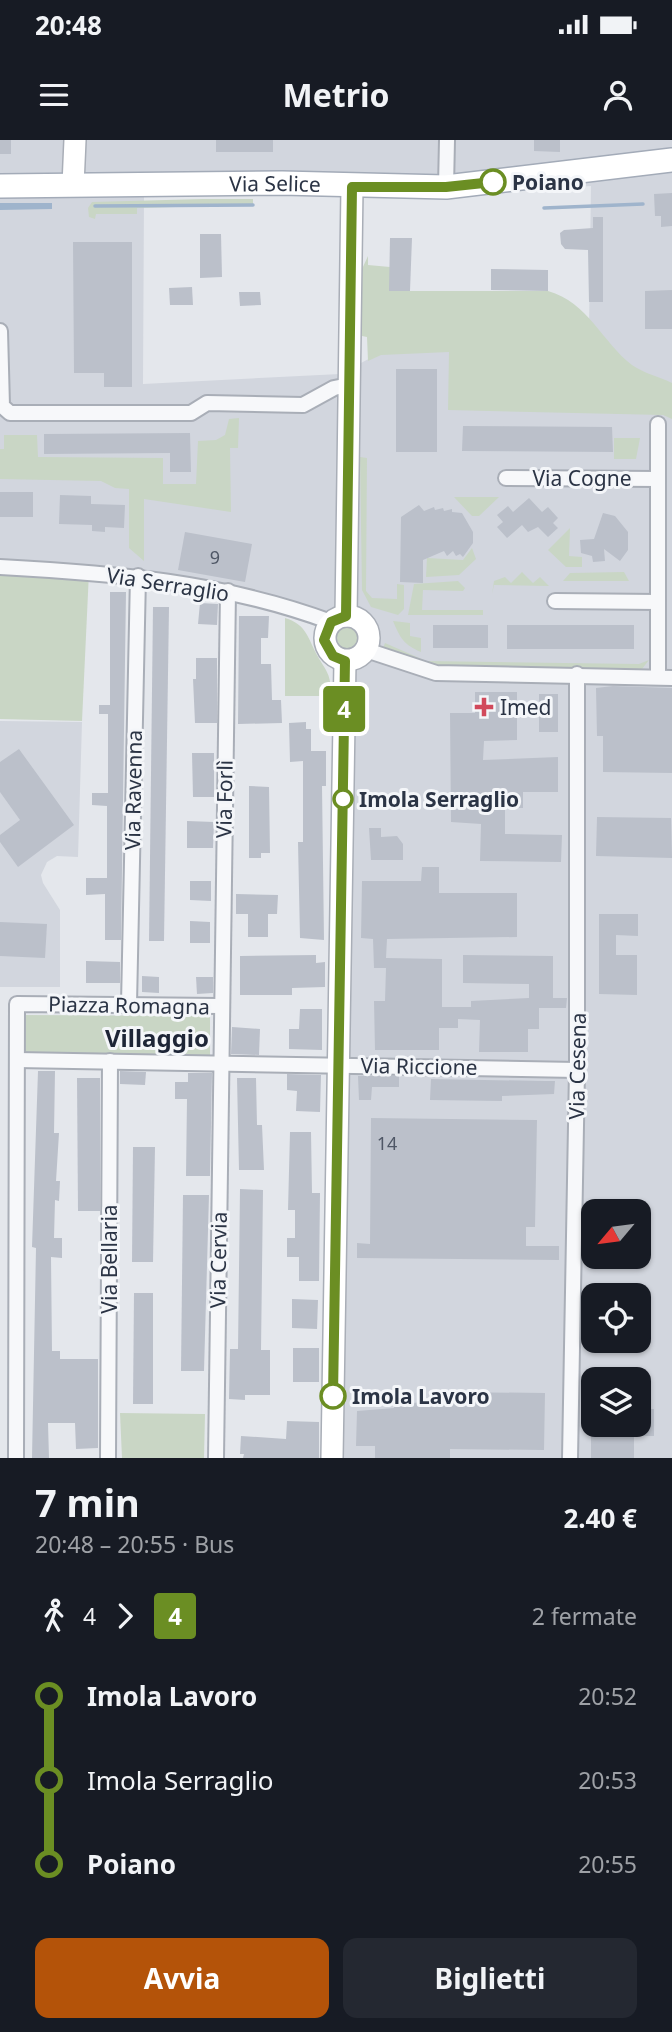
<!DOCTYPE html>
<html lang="it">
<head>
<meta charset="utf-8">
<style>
  body { margin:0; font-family:"Noto Sans",sans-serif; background:#242831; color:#f1f3f6; height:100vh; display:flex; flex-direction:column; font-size:26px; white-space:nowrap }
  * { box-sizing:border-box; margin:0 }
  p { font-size:23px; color:#9ea1a6 }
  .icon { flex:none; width:38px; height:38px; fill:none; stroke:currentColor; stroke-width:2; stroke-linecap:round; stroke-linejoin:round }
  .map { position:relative; height:1318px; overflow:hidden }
  .drawer { display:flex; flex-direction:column; background:#171b24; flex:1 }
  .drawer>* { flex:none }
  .badge { padding:0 14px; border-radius:5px; font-size:24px; line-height:46px }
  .needle { width:46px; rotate:241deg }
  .fabs { position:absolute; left:581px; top:1059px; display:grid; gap:14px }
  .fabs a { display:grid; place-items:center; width:70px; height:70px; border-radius:14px; background:#171b24; box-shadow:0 2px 5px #0004; font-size:35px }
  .map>.badge { position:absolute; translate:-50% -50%; box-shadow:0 0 0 4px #fff }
  .legs { display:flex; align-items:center; gap:10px; height:77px; padding:0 35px; font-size:23px }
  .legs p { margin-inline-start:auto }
  .headline { display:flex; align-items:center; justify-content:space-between; height:119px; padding:0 35px }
  h1 { font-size:38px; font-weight:700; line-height:52px }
  .primary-button { display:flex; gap:14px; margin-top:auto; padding:14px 35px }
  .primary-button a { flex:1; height:80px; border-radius:14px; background:#b45309; color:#fff; font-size:28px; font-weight:700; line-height:80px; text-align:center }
  .primary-button a+a { background:#242831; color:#f1f3f6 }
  ul { padding:0 35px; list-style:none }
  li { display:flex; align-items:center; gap:24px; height:84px; font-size:26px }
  li i { display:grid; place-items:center; width:10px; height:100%; margin:0 9px; background:currentColor }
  li i::after { content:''; width:18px; height:18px; margin:-9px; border:5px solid; border-radius:50%; background:#171b24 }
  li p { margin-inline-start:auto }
  li:first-child i { background:linear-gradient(#0000 50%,currentColor 0) }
  li:last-child i { background:linear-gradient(currentColor 50%,#0000 0) }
  .status { display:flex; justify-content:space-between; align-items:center; height:49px; padding:0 35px; background:#171b24; direction:ltr }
  .status svg { height:19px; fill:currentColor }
  header { display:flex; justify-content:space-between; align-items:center; height:91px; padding:0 35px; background:#171b24; font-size:32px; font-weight:700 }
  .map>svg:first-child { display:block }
</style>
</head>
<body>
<div class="status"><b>20:48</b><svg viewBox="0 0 49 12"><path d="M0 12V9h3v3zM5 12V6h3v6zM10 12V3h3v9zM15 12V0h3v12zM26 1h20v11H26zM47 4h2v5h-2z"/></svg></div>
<header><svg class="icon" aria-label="menu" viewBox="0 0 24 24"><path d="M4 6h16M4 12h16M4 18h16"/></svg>Metrio<svg class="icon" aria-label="person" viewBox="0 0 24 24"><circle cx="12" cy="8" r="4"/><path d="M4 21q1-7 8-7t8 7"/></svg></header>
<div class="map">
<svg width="672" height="1318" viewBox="0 0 672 1318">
  <rect width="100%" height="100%" fill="#e4e7ec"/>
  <g fill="#d2d6de" fill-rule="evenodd">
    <path d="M0,0H672V1318H337L350,717L349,493L316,475L244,452L0,431ZM591,46L589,192L380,213L340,234L143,244L144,57L331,49L502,52ZM593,1071H639V1116H593ZM593,1155H639V1200H593ZM593,1239H639V1284H593Z"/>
    <path d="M0,581L82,582L78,717L57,716L47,722L41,735L43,743L60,770V847H0Z"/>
  </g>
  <g fill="#c9d6c5">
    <path d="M203,59H253V65L137,68V74H96L95,79L89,77L88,68L92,62Z"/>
    <path d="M368,116V125L390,127V151H548C588,162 602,202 632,225C643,233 660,237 672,243V279L663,275L448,270L449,212L381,215L368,221L367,197L362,196V129Z"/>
    <path d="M239,278L238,308H230L231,372L144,359V421L129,408V349L115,348L101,341L0,339V309H4V295H37L38,317L163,318V344H196L198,301L216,300L225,295L229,279Z"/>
    <path d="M614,298H640L636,319H614Z"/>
    <path d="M360,317L367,318L366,451L372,458L397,459V444L404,445V469L398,475L371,467L362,450Z"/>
    <path d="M454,357H499L479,376H472Z"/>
    <path d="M570,388L569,416L582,417V427H566L548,410Z"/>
    <path d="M472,408L476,419L459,435L426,437L427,418L463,420Z"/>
    <path d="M0,431L89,432L82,581L0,579Z"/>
    <path d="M522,432L533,443L540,437L549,446L494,445L492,454L494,441L505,437L511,443Z"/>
    <path d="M624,432L629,441H563L570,433Z"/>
    <path d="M458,441L465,448L463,451L423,450L422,470H483V475H408L414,444Z"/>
    <path d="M285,478C307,485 307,497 317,515C327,533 331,533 331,556H285Z"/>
    <path d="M393,481L410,483V496L421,498V512C404,505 400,498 393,481Z"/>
    <circle cx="347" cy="498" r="11"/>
    <path d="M385,503L426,521L639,524L649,520L642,529L438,527L383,508Z"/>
    <path d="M23,875L210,876V917L23,915Z"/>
    <path d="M120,1273L205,1274L204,1318H122Z"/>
  </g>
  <path fill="#9fb4cc" d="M0,63H52V69L0,70Z"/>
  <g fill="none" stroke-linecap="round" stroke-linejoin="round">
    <g stroke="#9fb4cc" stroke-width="3.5">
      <path d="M95,66L253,65"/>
      <path d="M544,68L643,64"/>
    </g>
  </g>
  <g fill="#bbc0ca">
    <rect x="0" y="0" width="11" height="14"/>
    <rect x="216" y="0" width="57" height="12"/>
    <path d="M534,0H560V12L534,11Z"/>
    <path d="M672,53V86L661,87V76H655L654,54Z"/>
    <path d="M593,77H603V162H589L588,110L565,109L561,104L560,93L564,90L593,88Z"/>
    <path d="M200,94H221L222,137L200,138Z"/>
    <path d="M390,98H412L410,151H389Z"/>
    <path d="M73,102H132V247H104V233H74Z"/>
    <path d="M491,129L548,130V151L491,150Z"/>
    <path d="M192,147L193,165H170L169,148Z"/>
    <path d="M672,150V189H645V151Z"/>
    <path d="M239,152H260L261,165L240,166Z"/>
    <rect x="396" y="229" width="41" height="83"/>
    <path d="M463,286L612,287L613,312L462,311Z"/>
    <path d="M190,293L191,332H170V313L44,314V294Z"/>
    <rect x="0" y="352" width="33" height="25"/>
    <path d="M60,355L91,356V364L125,365L124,388L105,387V392L92,391V385L59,384Z"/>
    <path d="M529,358L542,372L548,367L558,378L553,383L558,388L548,397L538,387L528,392L522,385L507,398L497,387L503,382L497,375L508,366L513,372Z"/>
    <path d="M419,365L424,371L434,367L435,370L443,368L444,371L452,369V372L462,373L473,392V403L463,417L460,414L456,416L453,411L447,416L444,411L423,420V443L400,442L401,377Z"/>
    <path d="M603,373L615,376L628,392V410L620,421L604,409L605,421L593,422L592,416L581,413L580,400L594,399Z"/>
    <path d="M185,392L252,404L245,442L178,430Z"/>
    <path d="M110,452H126L121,800H105V754L86,755V738H107V666L92,665V653H108V574H99V565H110Z"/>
    <path d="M200,463L218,464L217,485L198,484Z"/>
    <path d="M153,467H169L164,801H149Z"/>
    <path d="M239,476H269L268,498H261V524H271L272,560H281L282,583L238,584Z"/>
    <rect x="433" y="485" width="55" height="23"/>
    <rect x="507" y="485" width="127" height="24"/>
    <path d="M196,518H217V583H195L193,539H196Z"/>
    <path d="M613,546L672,548V633L603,632V596H597L596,548Z"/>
    <path d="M475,552H517V600L484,601L483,620L558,617V652H523V668H505V694L562,695L561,722L480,721L481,684L451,682L450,573H475Z"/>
    <rect x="539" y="554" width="19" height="38"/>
    <path d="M306,582V589H311V611H326V646H322L324,800L300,798L298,702H303V621L290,622L289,583Z"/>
    <path d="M19,609L74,685L18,727L0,702V695L20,680L0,652V622Z"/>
    <path d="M192,613H214V657H193Z"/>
    <path d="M249,646L269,647L270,713H261V718H249Z"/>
    <path d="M597,677L671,678L672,718L596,716Z"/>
    <path d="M187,681L214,682L213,708H187Z"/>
    <path d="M369,688H381V697L397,696L403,704V720H371Z"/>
    <path d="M422,727H439V753H517V797L387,799L386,818L442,819V867H471V861L529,858V844L463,843V815L553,816V858H567L566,868H539V889H528V912H479L480,880L458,879V888H439V910H375L374,861H385L386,828H374L373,799L361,798L362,741H421Z"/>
    <path d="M190,741H211V761L190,760Z"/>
    <path d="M236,754L278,755L277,774H268V797H248V774H236Z"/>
    <path d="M599,774H638V796L616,795V815H637V855L599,854Z"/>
    <path d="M190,781L210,782V803H190Z"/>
    <path d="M0,782L47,784L45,818L0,816Z"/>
    <path d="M316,815V823L325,822V847L292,848V855H240V816Z"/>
    <path d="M86,821L120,822V843H86Z"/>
    <path d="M142,836L159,837V853L142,852Z"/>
    <path d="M196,837H213V853L197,854Z"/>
    <path d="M300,869H322V910L289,909V889H299Z"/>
    <path d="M232,887L260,889L259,915L231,914Z"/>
    <path d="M38,931H55L54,993H59L56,1041H60L59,1061L55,1060L54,1098H62V1118L51,1117L52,1211H60V1219H98V1308L76,1309L75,1283H48L49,1318H32L36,1108L32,1107Z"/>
    <path d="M120,931L146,932L145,945L120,944Z"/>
    <path d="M188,933H212L210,1036H186L187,959H175V942H188Z"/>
    <path d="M287,934L321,935L320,972L296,971L297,951L287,950Z"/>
    <path d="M358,936H399V947H372L371,960H359Z"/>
    <path d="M77,938H100V1071H78Z"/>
    <path d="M237,938H256L257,985H262L264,1030H239Z"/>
    <path d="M431,939L545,941H555L554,954L502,956V961L430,960Z"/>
    <path d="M371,978L537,980L535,1087H526V1106H559V1120L357,1118V1103L370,1104Z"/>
    <path d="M290,992H311L312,1053H320L319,1141H299V1117H287V1098H295V1070H288Z"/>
    <path d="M133,1007H155L153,1122H132Z"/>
    <path d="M240,1049L263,1050L261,1210H270V1255H245V1260L229,1259L230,1209H238Z"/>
    <path d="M183,1055H209L204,1231H181Z"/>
    <path d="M134,1153H153V1264H133Z"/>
    <path d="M292,1159L318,1160L317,1189L292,1188Z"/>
    <rect x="293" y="1208" width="26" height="34"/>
    <path d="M451,1252L545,1253L544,1310L450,1309V1318H375V1306H356L357,1271L394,1268V1265L431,1261V1258L451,1257Z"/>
    <path d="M639,1269H654V1296H634V1318H591V1284H639Z"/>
    <path d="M287,1281L319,1282V1318H243L244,1314H240L241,1296L286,1299Z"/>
  </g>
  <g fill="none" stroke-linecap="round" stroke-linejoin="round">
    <g stroke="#a9aeb7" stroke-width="18">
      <g id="minor">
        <path d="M446,47L447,0"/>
        <path d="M0,191L2,266L10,273H191L207,263L303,265L334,248L349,245"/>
        <path d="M658,284V537"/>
        <path d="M506,338L658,339"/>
        <path d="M0,427C113,433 224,442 331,482"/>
        <path d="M555,461L658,462"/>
        <path d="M366,510L436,533L672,538"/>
        <path d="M129,864L138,436"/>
        <path d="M17,920L577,930"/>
        <path d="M16,1318L17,864L220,866"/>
        <path d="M108,1318L110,921"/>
        <path d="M216,1318L228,451"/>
        <path d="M570,1318L577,930V534"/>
      </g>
    </g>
    <g stroke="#a9aeb7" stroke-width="24">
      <g id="secondary">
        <path d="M73,45L75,0"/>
        <circle cx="347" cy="498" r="22"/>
        <path d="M346,476L352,47"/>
        <path d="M332,1318L345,521"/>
      </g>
    </g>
    <g stroke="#a3abb8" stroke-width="26">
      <g id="primary">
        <path id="s1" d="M0,46L282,43L446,47L672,20"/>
      </g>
    </g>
    <use href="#minor" stroke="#f7f8fa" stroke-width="14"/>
    <use href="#secondary" stroke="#fff" stroke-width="21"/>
    <use href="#primary" stroke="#fff" stroke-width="23"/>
  </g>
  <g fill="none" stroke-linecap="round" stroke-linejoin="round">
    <g stroke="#fff" stroke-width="16">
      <path id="line-1" d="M333,1256L345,521L333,516L324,500L331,482L346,476L352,47H446L493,42"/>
    </g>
    <use href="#line-1" stroke="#6b8e23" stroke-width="10"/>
  </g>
  <g fill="#fff" stroke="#6b8e23" stroke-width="3.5">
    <circle cx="493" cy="42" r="12"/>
    <circle cx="343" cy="659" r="9"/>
    <circle cx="333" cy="1256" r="12"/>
  </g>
  <path fill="#d1495b" stroke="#f4f6f9" stroke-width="2.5" d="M480.5 556.5h7v7h7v7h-7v7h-7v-7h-7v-7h7z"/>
  <g text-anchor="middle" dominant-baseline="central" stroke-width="6" stroke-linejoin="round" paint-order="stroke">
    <g font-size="18" fill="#4f5766">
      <text x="215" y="417">9</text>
      <text x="387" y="1003">14</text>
    </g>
    <g font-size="21" font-weight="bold" fill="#2b3445" stroke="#f4f6f9" text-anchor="start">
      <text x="512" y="42">Poiano</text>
      <text x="359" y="659">Imola Serraglio</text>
      <text x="352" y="1256">Imola Lavoro</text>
    </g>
    <g font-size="21" fill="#2b3445" stroke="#f4f6f9">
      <text stroke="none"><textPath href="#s1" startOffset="275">Via Selice</textPath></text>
      <text x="582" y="338">Via Cogne</text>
      <text transform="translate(168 444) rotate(9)">Via Serraglio</text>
      <text transform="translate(133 650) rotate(-89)">Via Ravenna</text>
      <text transform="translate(224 659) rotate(-89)">Via Forlì</text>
      <text transform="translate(129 865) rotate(1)">Piazza Romagna</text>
      <text transform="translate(419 926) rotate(1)">Via Riccione</text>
      <text transform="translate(577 926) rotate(-89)">Via Cesena</text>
      <text transform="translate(109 1119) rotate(-90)">Via Bellaria</text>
      <text transform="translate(218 1120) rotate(-89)">Via Cervia</text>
    </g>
    <g font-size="21" fill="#2b3445" stroke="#f4f6f9" text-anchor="start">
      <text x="500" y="567">Imed</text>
    </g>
    <g font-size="24" font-weight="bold" fill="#1d2536" stroke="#f4f6f9">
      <text x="157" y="897">Villaggio</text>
    </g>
  </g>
</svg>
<div class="fabs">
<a><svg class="needle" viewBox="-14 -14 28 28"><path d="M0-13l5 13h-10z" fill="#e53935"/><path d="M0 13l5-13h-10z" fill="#9ea1a6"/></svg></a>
<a><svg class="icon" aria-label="locate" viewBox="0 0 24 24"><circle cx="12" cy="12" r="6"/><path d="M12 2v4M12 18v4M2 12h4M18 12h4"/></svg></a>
<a><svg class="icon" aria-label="layers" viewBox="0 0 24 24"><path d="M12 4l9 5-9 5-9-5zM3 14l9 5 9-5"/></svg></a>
</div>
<b class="badge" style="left:344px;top:569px;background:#6b8e23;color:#fff">4</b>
</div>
<section class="drawer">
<div class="headline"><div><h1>7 min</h1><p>20:48 – 20:55 · Bus</p></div><b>2.40 €</b></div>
<div class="legs"><svg class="icon" aria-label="walk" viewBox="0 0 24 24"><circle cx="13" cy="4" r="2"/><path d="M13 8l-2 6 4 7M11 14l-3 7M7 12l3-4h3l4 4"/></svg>4<svg class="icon" aria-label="forward" viewBox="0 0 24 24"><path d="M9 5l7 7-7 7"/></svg><b class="badge" style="background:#6b8e23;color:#fff">4</b><p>2 fermate</p></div>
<ul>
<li><i style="color:#6b8e23"></i><b>Imola Lavoro</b><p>20:52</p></li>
<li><i style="color:#6b8e23"></i><span>Imola Serraglio</span><p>20:53</p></li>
<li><i style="color:#6b8e23"></i><b>Poiano</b><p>20:55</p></li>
</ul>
<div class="primary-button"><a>Avvia</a><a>Biglietti</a></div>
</section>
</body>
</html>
